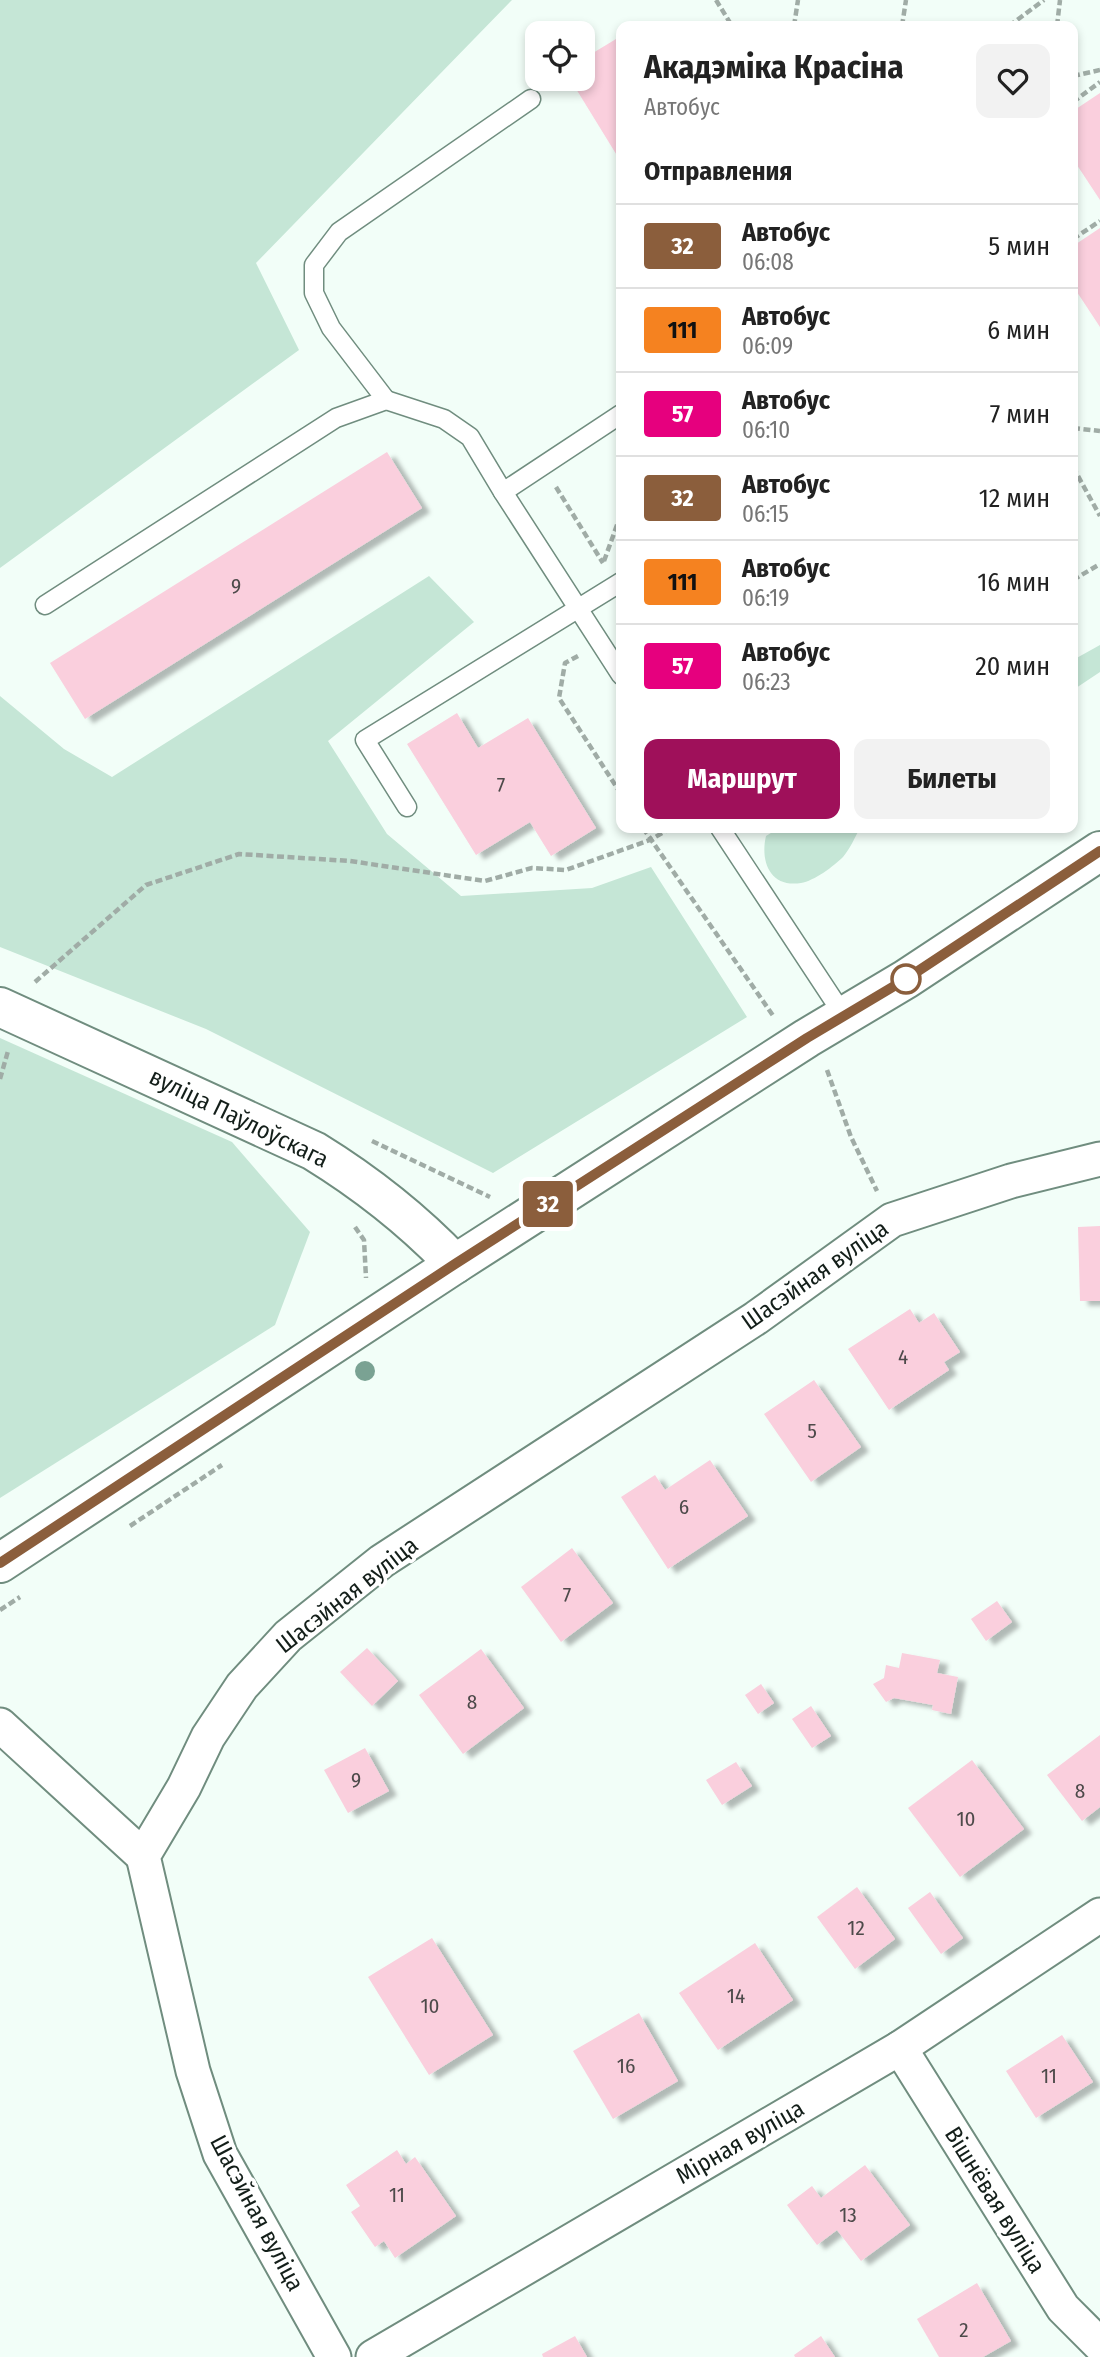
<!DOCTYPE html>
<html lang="ru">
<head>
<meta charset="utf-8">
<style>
  body { margin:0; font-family:"Fira Sans Condensed",sans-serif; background:#f2f2f2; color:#222; height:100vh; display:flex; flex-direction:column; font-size:26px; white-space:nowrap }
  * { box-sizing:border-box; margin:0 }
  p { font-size:23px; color:#767676 }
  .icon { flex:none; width:38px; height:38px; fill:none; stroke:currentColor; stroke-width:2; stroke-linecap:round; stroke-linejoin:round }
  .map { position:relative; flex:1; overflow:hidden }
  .details { position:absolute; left:616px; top:21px; width:462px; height:812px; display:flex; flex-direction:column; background:#fff; border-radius:14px; box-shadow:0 4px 10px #0003 }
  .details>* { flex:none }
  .badge { padding:0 14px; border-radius:5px; font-size:24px; line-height:46px }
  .fabs { position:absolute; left:525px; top:21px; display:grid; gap:14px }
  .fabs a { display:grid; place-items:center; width:70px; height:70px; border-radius:14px; background:#fff; box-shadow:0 4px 10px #0003; font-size:35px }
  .map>.badge { position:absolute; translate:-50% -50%; box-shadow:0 0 0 4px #fff }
  h2 { padding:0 28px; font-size:26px; line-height:63px }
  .round { display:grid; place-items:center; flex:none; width:74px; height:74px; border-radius:14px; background:#f2f2f2 }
  .overview { display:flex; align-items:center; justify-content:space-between; height:119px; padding:0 28px }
  h1 { font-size:33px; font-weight:700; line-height:52px }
  .action { display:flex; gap:14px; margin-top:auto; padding:14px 28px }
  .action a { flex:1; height:80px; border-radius:14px; background:#9f105a; color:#fff; font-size:28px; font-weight:700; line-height:80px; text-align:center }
  .action a+a { background:#f2f2f2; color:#222 }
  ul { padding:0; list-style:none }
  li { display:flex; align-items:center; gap:21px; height:84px; padding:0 28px; border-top:2px solid #e0e0e0 }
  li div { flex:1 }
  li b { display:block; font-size:26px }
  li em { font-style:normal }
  li .badge { min-width:77px; font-weight:700; text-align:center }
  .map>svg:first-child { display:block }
</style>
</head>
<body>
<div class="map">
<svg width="1100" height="2357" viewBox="0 0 1100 2357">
  <defs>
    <filter id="shadow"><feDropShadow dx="8" dy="4.5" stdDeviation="2" flood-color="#0004"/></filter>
  </defs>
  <rect width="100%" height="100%" fill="#f2fef8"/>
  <g fill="#c5e6d6">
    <path d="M0,0H512L256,263L299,350L0,568Z"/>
    <path d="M429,576L474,622L328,741L387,834L461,896L592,888L651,867L747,1017L493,1173L206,1029L0,947V696L64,749L112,777Z"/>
    <path d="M1100,645V672L1073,690V660Z"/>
    <path d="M779,828H860C855,837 850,849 843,857C834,866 814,881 801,883C770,888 760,861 766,836Z"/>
    <path d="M0,1038L232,1142L310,1232L275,1325L0,1498Z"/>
  </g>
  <g fill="#facfdd" filter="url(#shadow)">
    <path d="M621,36V162L570,79H583V59Z"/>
    <path d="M1100,93V200L1073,159V111Z"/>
    <path d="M1100,228V327L1073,286V246Z"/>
    <path d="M387,452L422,508L85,719L50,663Z"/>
    <path d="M457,713L478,748L528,718L596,828L551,856L530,822L476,855L407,744Z"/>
    <path d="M1100,1226V1301H1080L1078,1227Z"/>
    <path d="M910,1309L919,1323L934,1313L960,1352L944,1362L949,1370L889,1410L848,1349Z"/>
    <path d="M814,1380L861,1447L811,1482L764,1414Z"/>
    <path d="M710,1460L748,1516L668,1569L621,1497L655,1475L665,1490Z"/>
    <path d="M572,1548L613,1603L561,1642L521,1587Z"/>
    <path d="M997,1601L1012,1622L986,1641L971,1619Z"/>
    <path d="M367,1648L398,1681L372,1706L340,1672Z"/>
    <path d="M481,1649L524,1708L463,1754L419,1695Z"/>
    <path d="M902,1653L940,1660L937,1673L958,1677L951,1714L932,1710L933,1705L894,1698L886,1702L873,1684L884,1678L886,1665L899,1668Z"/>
    <path d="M761,1684L774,1703L758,1714L745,1695Z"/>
    <path d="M811,1706L831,1736L812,1748L792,1719Z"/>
    <path d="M1100,1735V1807L1082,1821L1047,1775Z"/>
    <path d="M365,1748L389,1791L348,1813L324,1770Z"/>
    <path d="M972,1760L1024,1829L960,1877L908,1808Z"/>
    <path d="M736,1762L752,1786L722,1805L706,1780Z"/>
    <path d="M857,1887L895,1939L855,1969L817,1917Z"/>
    <path d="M930,1892L963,1938L941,1954L908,1908Z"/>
    <path d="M432,1938L493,2035L429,2075L368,1977Z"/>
    <path d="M755,1943L793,2000L718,2050L679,1993Z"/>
    <path d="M639,2013L678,2081L613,2119L573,2051Z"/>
    <path d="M1062,2035L1093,2082L1036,2118L1006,2071Z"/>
    <path d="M397,2150L406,2164L415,2157L456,2216L395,2258L384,2241L375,2247L351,2212L360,2206L346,2185Z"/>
    <path d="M865,2165L910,2225L861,2261L837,2230L817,2245L787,2205L812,2186L821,2198Z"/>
    <path d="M977,2283L1011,2341L983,2357H939L917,2319Z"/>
    <path d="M575,2336L587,2357H543L542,2354Z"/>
    <path d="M821,2336L835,2357H795L794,2355Z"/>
  </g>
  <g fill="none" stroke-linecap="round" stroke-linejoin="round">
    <g stroke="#708d7f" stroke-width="21">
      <g id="lane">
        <path d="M386,400L331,328L314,293V265L339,232L531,99"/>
        <path d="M503,492L621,414"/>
        <path d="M45,605L336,418L386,400L444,419L470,437L503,492L621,675"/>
        <path d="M407,807L365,740L621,582"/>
        <path d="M720,828L844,1016"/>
      </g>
    </g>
    <g stroke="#708d7f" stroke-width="37">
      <g id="street">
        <path d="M0,1725L143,1856"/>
        <path d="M900,2048L1063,2308L1100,2345"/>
        <path d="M334,2357L220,2154L193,2071L143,1856L184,1787L208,1737L242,1686L288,1636L382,1561L756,1318L892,1220L1011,1181L1100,1159"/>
        <path d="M373,2357L900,2048L1100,1915"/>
      </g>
    </g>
    <g stroke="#708d7f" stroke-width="42">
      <g id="secondary">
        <path d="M0,1007L314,1151C366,1183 413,1220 455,1264"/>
        <path d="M0,1563L455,1264L807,1038L906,979L1100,851"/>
      </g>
    </g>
    <g stroke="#a0aca6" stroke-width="4.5" stroke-dasharray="7 3.5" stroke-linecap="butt">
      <path d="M716,0L732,26"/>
      <path d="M794,26L798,0"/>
      <path d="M902,26L906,0"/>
      <path d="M1009,26L1044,0"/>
      <path d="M1057,26L1060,0"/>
      <path d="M1073,76L1100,70"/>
      <path d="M1073,102L1100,82"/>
      <path d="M1073,239L1100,221"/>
      <path d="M1073,428L1100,431"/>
      <path d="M1073,467L1100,516"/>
      <path d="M556,487L603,563"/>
      <path d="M604,561L621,514"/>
      <path d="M1073,580L1100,564"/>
      <path d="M578,656L565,663L559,698L621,794"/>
      <path d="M643,828L774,1017"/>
      <path d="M35,982L146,885L239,854L350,861L485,881L532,868L566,870L650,840L671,828"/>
      <path d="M827,1070L851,1137L877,1191"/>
      <path d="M0,1079L8,1051"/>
      <path d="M372,1141L490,1197"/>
      <path d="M355,1227L364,1240L366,1278"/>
      <path d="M130,1526L222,1465"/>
      <path d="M0,1610L20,1597"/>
    </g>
    <use href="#lane" stroke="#fff" stroke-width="18"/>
    <use href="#street" stroke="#fff" stroke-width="33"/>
    <use href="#secondary" stroke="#fff" stroke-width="38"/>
  </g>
  <circle fill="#7aa293" cx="365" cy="1371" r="10"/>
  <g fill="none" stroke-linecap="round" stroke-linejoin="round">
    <g stroke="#fff" stroke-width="16">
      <path id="line" d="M0,1563L455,1264L807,1038L906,979L1100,851"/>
    </g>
    <use href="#line" stroke="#8b5e3c" stroke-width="10"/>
  </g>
  <circle fill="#fff" stroke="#8b5e3c" stroke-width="3.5" cx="906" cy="979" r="14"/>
  <g text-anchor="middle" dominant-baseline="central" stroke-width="7" stroke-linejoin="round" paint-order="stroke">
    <g font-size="21" fill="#4d4a4a">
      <text x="236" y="586">9</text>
      <text x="501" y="785">7</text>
      <text x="903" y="1357">4</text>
      <text x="812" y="1431">5</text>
      <text x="684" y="1507">6</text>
      <text x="567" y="1595">7</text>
      <text x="472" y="1702">8</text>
      <text x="356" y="1780">9</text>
      <text x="1080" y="1791">8</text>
      <text x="966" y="1819">10</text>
      <text x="856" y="1928">12</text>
      <text x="736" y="1996">14</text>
      <text x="430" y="2006">10</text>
      <text x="626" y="2066">16</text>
      <text x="1049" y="2076">11</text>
      <text x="397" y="2195">11</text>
      <text x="848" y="2215">13</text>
      <text x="964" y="2330">2</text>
    </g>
    <g font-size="24" fill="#131e19" stroke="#fff">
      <text transform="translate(239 1118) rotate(26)">вуліца Паўлоўскага</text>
      <text transform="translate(815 1275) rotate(-35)">Шасэйная вуліца</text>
      <text transform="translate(347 1595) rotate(-38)">Шасэйная вуліца</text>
      <text transform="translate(740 2142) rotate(-30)">Мірная вуліца</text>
      <text transform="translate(995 2200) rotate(58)">Вішнёвая вуліца</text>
      <text transform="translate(257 2213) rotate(62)">Шасэйная вуліца</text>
    </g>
  </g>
</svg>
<div class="fabs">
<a><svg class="icon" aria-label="locate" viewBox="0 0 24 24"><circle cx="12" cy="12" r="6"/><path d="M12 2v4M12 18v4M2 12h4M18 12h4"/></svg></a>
</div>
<b class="badge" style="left:548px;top:1204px;background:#8b5e3c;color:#fff">32</b>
<section class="details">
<div class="overview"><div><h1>Акадэміка Красіна</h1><p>Автобус</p></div><a class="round"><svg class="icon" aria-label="heart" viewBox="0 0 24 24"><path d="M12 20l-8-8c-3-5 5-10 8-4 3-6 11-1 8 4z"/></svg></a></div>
<h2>Отправления</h2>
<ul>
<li><span class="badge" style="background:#8b5e3c;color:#fff">32</span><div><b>Автобус</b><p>06:08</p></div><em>5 мин</em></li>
<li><span class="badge" style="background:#f58220;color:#111">111</span><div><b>Автобус</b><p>06:09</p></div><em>6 мин</em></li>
<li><span class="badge" style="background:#e6007e;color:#fff">57</span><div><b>Автобус</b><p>06:10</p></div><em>7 мин</em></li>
<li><span class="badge" style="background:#8b5e3c;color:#fff">32</span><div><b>Автобус</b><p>06:15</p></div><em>12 мин</em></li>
<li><span class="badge" style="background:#f58220;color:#111">111</span><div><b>Автобус</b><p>06:19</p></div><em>16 мин</em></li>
<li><span class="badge" style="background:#e6007e;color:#fff">57</span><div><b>Автобус</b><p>06:23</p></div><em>20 мин</em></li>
</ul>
<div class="action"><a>Маршрут</a><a>Билеты</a></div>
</section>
</div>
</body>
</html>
